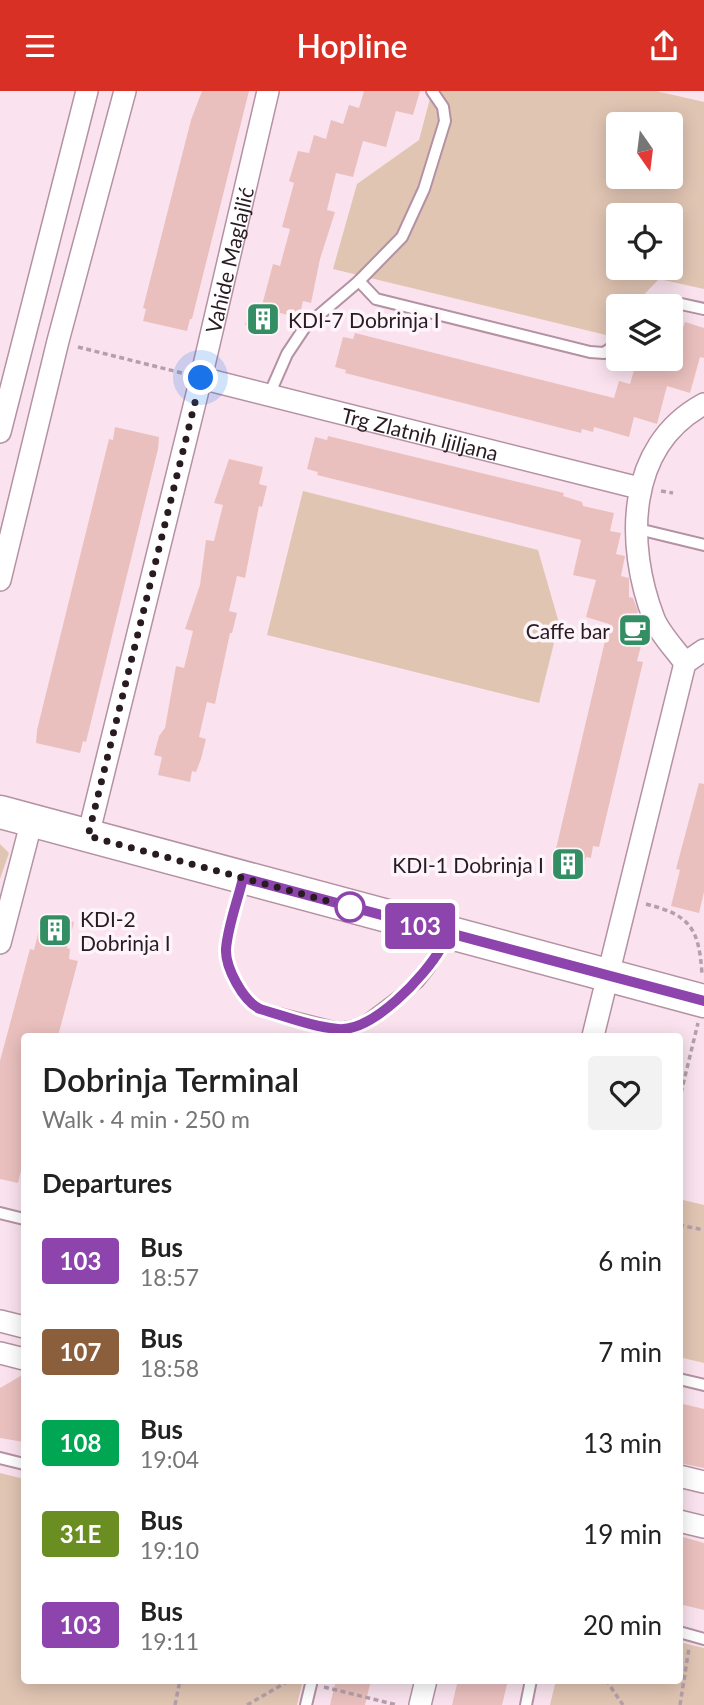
<!DOCTYPE html>
<html lang="en">
<head>
<meta charset="utf-8">
<style>
  body { margin:0; font-family:Lato,sans-serif; background:#f2f2f2; color:#222; height:100vh; display:flex; flex-direction:column; font-size:26px; white-space:nowrap }
  * { box-sizing:border-box; margin:0 }
  p { font-size:23px; color:#767676 }
  .icon { flex:none; width:38px; height:38px; fill:none; stroke:currentColor; stroke-width:2; stroke-linecap:round; stroke-linejoin:round }
  .map { position:relative; flex:1; overflow:hidden }
  .details { position:absolute; left:21px; top:942px; width:662px; height:651px; display:flex; flex-direction:column; background:#fff; border-radius:7px; box-shadow:0 4px 18px #0003 }
  .details>* { flex:none }
  .badge { padding:0 14px; border-radius:5px; font-size:24px; line-height:46px }
  .needle { width:46px; rotate:166deg }
  .fabs { position:absolute; left:606px; top:21px; display:grid; gap:14px }
  .fabs a { display:grid; place-items:center; width:77px; height:77px; border-radius:7px; background:#fff; box-shadow:0 4px 18px #0003; font-size:35px }
  .you { position:absolute; width:35px; height:35px; margin:-18px; border:5px solid #fff; border-radius:50%; background:#1a73e8; box-shadow:0 0 0 10px #1a73e833 }
  .map>.badge { position:absolute; translate:-50% -50%; box-shadow:0 0 0 4px #fff }
  h2 { padding:0 21px; font-size:26px; line-height:63px }
  .round { display:grid; place-items:center; flex:none; width:74px; height:74px; border-radius:7px; background:#f2f2f2 }
  .overview { display:flex; align-items:center; justify-content:space-between; height:119px; padding:0 21px }
  h1 { font-size:33px; font-weight:600; line-height:52px }
  ul { padding:0; list-style:none }
  li { display:flex; align-items:center; gap:21px; height:91px; padding:0 21px }
  li div { flex:1 }
  li b { display:block; font-size:26px }
  li em { font-style:normal }
  li .badge { min-width:77px; font-weight:700; text-align:center }
  header { display:flex; justify-content:space-between; align-items:center; height:91px; padding:0 21px; background:#d93025; color:#fff; font-size:32px; font-weight:600 }
  .map>svg:first-child { display:block }
</style>
</head>
<body>
<header><svg class="icon" aria-label="menu" viewBox="0 0 24 24"><path d="M4 6h16M4 12h16M4 18h16"/></svg>Hopline<svg class="icon" aria-label="share" viewBox="0 0 24 24"><path d="M12 15V3M7 8l5-5 5 5M5 13v7h14v-7"/></svg></header>
<div class="map">
<svg width="704" height="1614" viewBox="0 0 704 1614">
  <rect width="100%" height="100%" fill="#fae3ee"/>
  <g fill="#e1c5b3" fill-rule="evenodd">
    <path d="M432,0H656L704,11V198L659,188L633,215H618V232L606,244L333,178L357,93L419,49ZM618,33H670V86H618ZM618,124H670V177H618Z"/>
    <path d="M303,400L538,459L559,532L539,612L267,544Z"/>
    <path d="M0,753L9,762L0,788Z"/>
    <path d="M679,1108L704,1114V1272L679,1266Z"/>
    <path d="M0,1382L24,1388V1589H303L297,1614H0Z"/>
    <path d="M679,1551L704,1557V1614H550L556,1589H679Z"/>
  </g>
  <g fill="#eac0be">
    <path d="M202,0H249L192,228H190L187,240L143,230L146,218L143,217L191,29Z"/>
    <path d="M364,0H420L413,24L396,20L386,56L363,50L353,86L336,82L327,119L335,121L320,168L311,212L303,210L299,227L280,222L275,241L245,234L250,216L261,218L273,173L280,175L290,138L282,136L294,92L289,90L298,60L309,62L314,44L326,48L331,29L343,33L349,14L359,17Z"/>
    <path d="M685,231L704,237V267L700,266L690,302L667,295L657,333L634,326L629,346L594,336L593,341L582,338L581,342L345,282L346,279L335,276L343,246L353,248L355,242L614,307L619,290L630,293L635,276L647,279L651,268H670V243L680,245Z"/>
    <path d="M115,336L159,346L158,358L86,651L83,650L80,662L36,652L37,639L109,348L113,349Z"/>
    <path d="M328,345L564,402L563,405L582,411L583,415L614,422L610,440L621,442L616,463L625,465L621,485L629,487V506L633,507L638,520L636,527L640,528L645,540L637,570L643,571L599,756L593,755L591,767L586,766L581,786L551,779L609,533L586,526L596,489L573,484L581,449L317,384L318,381L307,378L315,346L327,349Z"/>
    <path d="M229,368L263,376L259,393L267,395L262,416L259,415L245,487L237,485L229,520L237,522L232,542H230L215,613L207,611L199,646L206,648L201,668L196,681L192,680L190,691L158,684L162,666L154,664L159,645L165,637L176,575L184,577L193,540L185,538L200,494L206,449L214,450L223,414L214,412Z"/>
    <path d="M699,692L704,693V801L699,822L671,815L680,779L676,778Z"/>
    <path d="M43,823L74,831L67,857L70,858L69,868L78,870L58,945H24V1037L21,1051L24,1052V1067L18,1092L0,1088V970L30,858L34,859Z"/>
    <path d="M24,1283V1351L0,1347V1297Z"/>
    <path d="M679,1312L704,1318V1377L679,1372Z"/>
    <path d="M679,1445L704,1452V1519L679,1513Z"/>
    <path d="M336,1589H371L365,1614H330Z"/>
    <path d="M458,1589H508L502,1614H452Z"/>
  </g>
  <g fill="none" stroke-linecap="round" stroke-linejoin="round">
    <g stroke="#b491a3" stroke-width="14">
      <g id="lane">
        <path d="M359,190L376,208L590,261L604,262L618,252"/>
        <path d="M656,215L672,211L704,218"/>
        <path d="M269,304L287,263L305,236L359,190L402,146L424,98L445,30L443,16L432,0"/>
        <path d="M634,437L704,454"/>
        <path d="M242,789C237,811 226,837 226,859C226,878 243,910 260,918L339,938L361,934L418,891L429,877L446,845"/>
        <path d="M0,1122L24,1128"/>
        <path d="M679,1288L704,1294"/>
        <path d="M0,1367L24,1373"/>
        <path d="M679,1541L704,1548"/>
        <path d="M306,1614L312,1589"/>
        <path d="M526,1614L531,1589"/>
      </g>
    </g>
    <g stroke="#b491a3" stroke-width="24">
      <g id="street">
        <path id="s1" d="M201,287L639,397"/>
        <path d="M0,341L87,0"/>
        <path d="M0,489L58,250L125,0"/>
        <path d="M685,572C675,558 660,543 654,528C625,453 626,355 704,313"/>
        <path id="s2" d="M88,745L201,287L268,0"/>
        <path d="M0,852L32,729"/>
        <path d="M593,945L685,572L704,559"/>
        <path d="M0,1230L24,1236"/>
        <path d="M0,1262L24,1268"/>
        <path d="M679,1385L704,1391"/>
        <path d="M679,1430L704,1436"/>
        <path d="M420,1614L426,1589"/>
      </g>
    </g>
    <g stroke="#b491a3" stroke-width="35">
      <path id="secondary" d="M0,721L704,910"/>
    </g>
    <g stroke="#b4a0aa" stroke-width="3.5" stroke-dasharray="5 3.5" stroke-linecap="butt">
      <path d="M78,256L182,282"/>
      <path d="M661,400L673,402"/>
      <path d="M646,813C690,824 699,837 702,883"/>
      <path d="M679,1010L698,932"/>
      <path d="M679,1134L704,1139"/>
      <path d="M606,1589L623,1614"/>
      <path d="M324,1596L397,1614"/>
      <path d="M175,1614L180,1589"/>
      <path d="M247,1614L290,1589"/>
      <path d="M680,1614L689,1557"/>
    </g>
    <use href="#lane" stroke="#fff" stroke-width="10"/>
    <use href="#street" stroke="#fff" stroke-width="21"/>
    <use href="#secondary" stroke="#fff" stroke-width="32"/>
  </g>
  <g fill="none" stroke-linecap="round" stroke-linejoin="round">
    <g stroke="#fff" stroke-width="16">
      <path id="line" d="M441,857C425,885 373,941 338,938C312,936 285,925 260,918C243,910 225,876 226,858C228,834 238,809 243,787L704,910"/>
    </g>
    <use href="#line" stroke="#8e44ad" stroke-width="10"/>
    <path stroke="#291b22" stroke-width="7" stroke-dasharray="0 12.6" d="M201,287L88,745L350,816"/>
  </g>
  <defs>
    <g id="building-square" transform="scale(1.75)"><rect x="-9" y="-9" width="18" height="18" rx="4" fill="#348e64" stroke="#fdf5f9"/><path d="M-4-6H4V6H1V3H-1V6H-4ZM-2.5-4.3h1.7v1.8h-1.7ZM.8-4.3h1.7v1.8H.8ZM-2.5-1h1.7V.8h-1.7ZM.8-1h1.7V.8H.8Z" fill="#fff"/></g>
    <g id="cafe-square" transform="scale(1.75)"><rect x="-9" y="-9" width="18" height="18" rx="4" fill="#348e64" stroke="#fdf5f9"/><path d="M-5.5-4.5H6V0H3Q3 3.5 0 3.5H-2.5Q-5.5 3.5-5.5 0ZM3-3.2v2h1.7v-2ZM-6 4.5H4V6H-6Z" fill="#fff"/></g>
  </defs>
  <g fill-rule="evenodd">
    <use href="#building-square" x="263" y="228"/>
    <use href="#cafe-square" x="635" y="539"/>
    <use href="#building-square" x="568" y="773"/>
    <use href="#building-square" x="55" y="839"/>
  </g>
  <circle fill="#fff" stroke="#8e44ad" stroke-width="3.5" cx="350" cy="816" r="14"/>
  <g text-anchor="middle" dominant-baseline="central" stroke-width="7" stroke-linejoin="round" paint-order="stroke">
    <g font-size="21" fill="#291b22" stroke="#fdf5f9">
      <text stroke="none"><textPath href="#s2" startOffset="593">Vahide Maglajlić</textPath></text>
      <text stroke="none"><textPath href="#s1" startOffset="226">Trg Zlatnih ljiljana</textPath></text>
    </g>
    <g font-size="21" fill="#291b22" stroke="#fdf5f9" text-anchor="start">
      <text x="288" y="228">KDI-7 Dobrinja I</text>
      <text x="610" y="539" text-anchor="end">Caffe bar</text>
      <text x="544" y="773" text-anchor="end">KDI-1 Dobrinja I</text>
      <text x="80" y="827">KDI-2<tspan x="80" dy="24">Dobrinja I</tspan></text>
    </g>
  </g>
</svg>
<div class="fabs">
<a><svg class="needle" viewBox="-14 -14 28 28"><path d="M0-13l5 13h-10z" fill="#e53935"/><path d="M0 13l5-13h-10z" fill="#767676"/></svg></a>
<a><svg class="icon" aria-label="locate" viewBox="0 0 24 24"><circle cx="12" cy="12" r="6"/><path d="M12 2v4M12 18v4M2 12h4M18 12h4"/></svg></a>
<a><svg class="icon" aria-label="layers" viewBox="0 0 24 24"><path d="M12 4l9 5-9 5-9-5zM3 14l9 5 9-5"/></svg></a>
</div>
<div class="you" style="left:201px;top:287px"></div>
<b class="badge" style="left:420px;top:835px;background:#8e44ad;color:#fff">103</b>
<section class="details">
<div class="overview"><div><h1>Dobrinja Terminal</h1><p>Walk · 4 min · 250 m</p></div><a class="round"><svg class="icon" aria-label="heart" viewBox="0 0 24 24"><path d="M12 20l-8-8c-3-5 5-10 8-4 3-6 11-1 8 4z"/></svg></a></div>
<h2>Departures</h2>
<ul>
<li><span class="badge" style="background:#8e44ad;color:#fff">103</span><div><b>Bus</b><p>18:57</p></div><em>6 min</em></li>
<li><span class="badge" style="background:#8b5e3c;color:#fff">107</span><div><b>Bus</b><p>18:58</p></div><em>7 min</em></li>
<li><span class="badge" style="background:#00a651;color:#fff">108</span><div><b>Bus</b><p>19:04</p></div><em>13 min</em></li>
<li><span class="badge" style="background:#6b8e23;color:#fff">31E</span><div><b>Bus</b><p>19:10</p></div><em>19 min</em></li>
<li><span class="badge" style="background:#8e44ad;color:#fff">103</span><div><b>Bus</b><p>19:11</p></div><em>20 min</em></li>
</ul>
</section>
</div>
</body>
</html>
